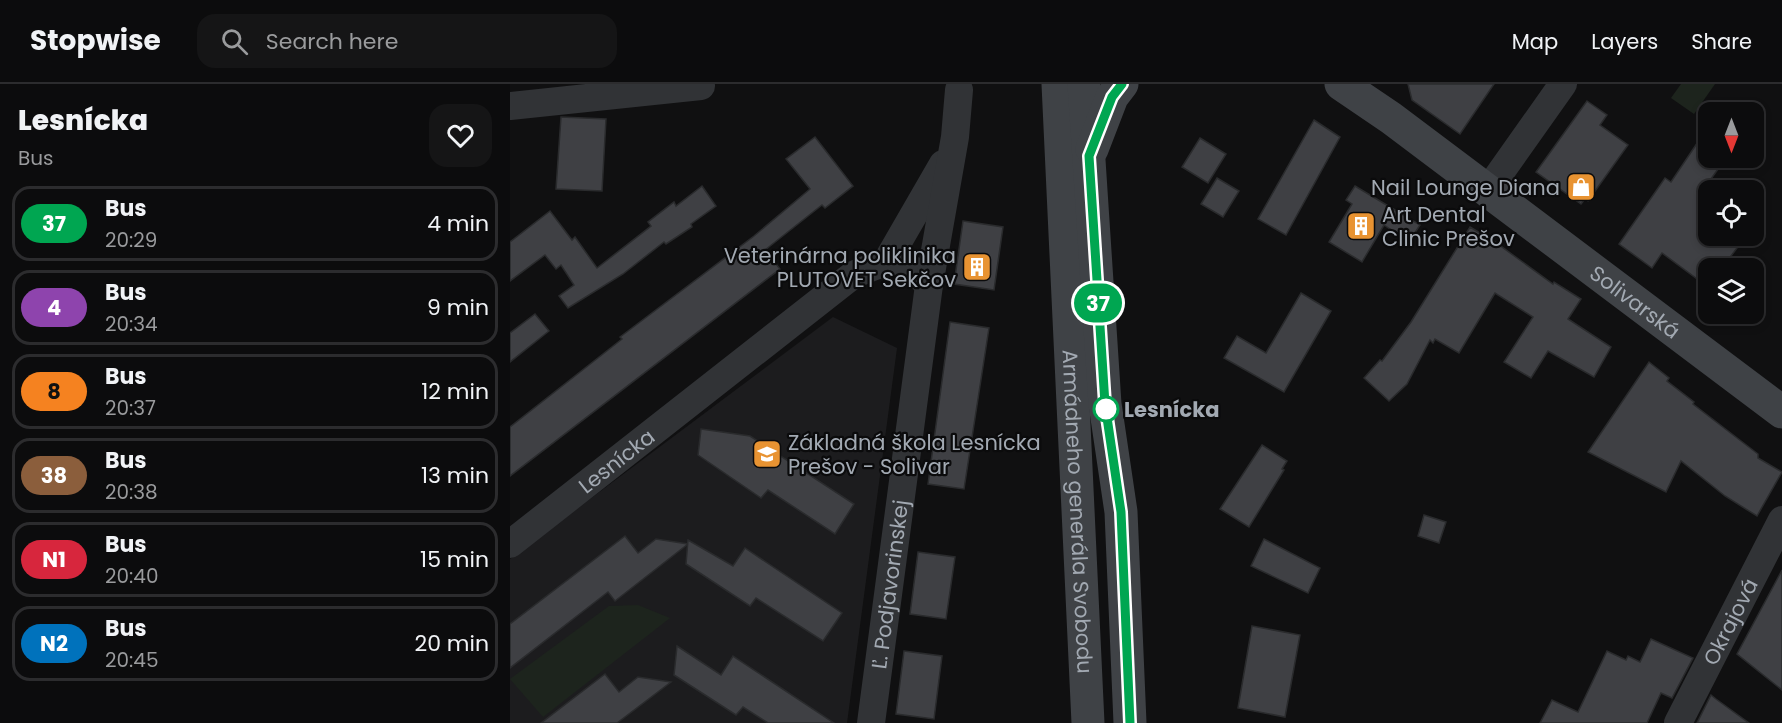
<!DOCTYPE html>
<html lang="en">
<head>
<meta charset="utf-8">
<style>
  body { margin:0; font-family:Poppins,sans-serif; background:#151516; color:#f1f3f6; height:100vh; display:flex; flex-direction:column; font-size:22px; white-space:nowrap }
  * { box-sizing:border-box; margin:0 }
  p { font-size:20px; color:#9a9b9d }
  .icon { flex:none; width:33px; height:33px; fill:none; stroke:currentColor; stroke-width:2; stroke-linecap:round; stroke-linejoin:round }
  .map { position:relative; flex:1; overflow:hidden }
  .drawer { display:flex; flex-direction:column; background:#0c0c0d; width:510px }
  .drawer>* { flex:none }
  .badge { padding:0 12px; border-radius:20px; font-size:21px; line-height:39px }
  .needle { width:39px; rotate:180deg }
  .buttons { position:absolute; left:1188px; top:18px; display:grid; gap:12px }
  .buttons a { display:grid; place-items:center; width:66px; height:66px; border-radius:12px; background:#0c0c0d; box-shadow:0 3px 9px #0003,0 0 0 2px #2c2c2e; font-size:30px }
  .map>.badge { position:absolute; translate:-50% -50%; box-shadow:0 0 0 3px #fff }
  .round { display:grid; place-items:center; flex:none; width:63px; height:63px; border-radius:18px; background:#151516 }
  .headline { display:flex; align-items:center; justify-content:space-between; height:102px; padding:0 18px }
  h1 { font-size:28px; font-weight:800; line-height:45px }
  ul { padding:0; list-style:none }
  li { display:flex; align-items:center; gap:18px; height:75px; margin:0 12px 9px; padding:0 6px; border:3px solid #2c2c2e; border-radius:18px }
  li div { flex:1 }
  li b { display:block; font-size:22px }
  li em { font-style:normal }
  li .badge { min-width:66px; font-weight:700; text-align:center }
  header { display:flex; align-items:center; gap:36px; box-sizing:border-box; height:84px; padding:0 30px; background:#0c0c0d; border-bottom:2px solid #2c2c2e }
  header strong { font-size:28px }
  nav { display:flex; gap:33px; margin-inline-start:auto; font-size:21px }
  .search { width:420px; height:54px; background:#151516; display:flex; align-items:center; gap:15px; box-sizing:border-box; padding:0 21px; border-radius:18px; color:#9a9b9d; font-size:22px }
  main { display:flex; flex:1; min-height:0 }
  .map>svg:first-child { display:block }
</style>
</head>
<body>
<header>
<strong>Stopwise</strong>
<div class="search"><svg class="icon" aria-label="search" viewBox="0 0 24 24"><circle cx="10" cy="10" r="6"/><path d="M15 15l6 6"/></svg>Search here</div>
<nav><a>Map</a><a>Layers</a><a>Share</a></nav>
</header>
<main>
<section class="drawer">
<div class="headline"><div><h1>Lesnícka</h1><p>Bus</p></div><a class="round"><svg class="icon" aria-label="heart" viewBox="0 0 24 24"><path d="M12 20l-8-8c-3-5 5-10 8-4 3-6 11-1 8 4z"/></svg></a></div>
<ul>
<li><span class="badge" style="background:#00a651;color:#fff">37</span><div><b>Bus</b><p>20:29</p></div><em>4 min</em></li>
<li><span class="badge" style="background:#8e44ad;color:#fff">4</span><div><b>Bus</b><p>20:34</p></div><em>9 min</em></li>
<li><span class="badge" style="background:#f58220;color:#111">8</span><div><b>Bus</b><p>20:37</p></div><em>12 min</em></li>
<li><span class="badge" style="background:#8b5e3c;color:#fff">38</span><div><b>Bus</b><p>20:38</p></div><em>13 min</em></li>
<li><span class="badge" style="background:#d7263d;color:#fff">N1</span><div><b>Bus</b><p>20:40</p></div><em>15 min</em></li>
<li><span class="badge" style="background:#0072bc;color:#fff">N2</span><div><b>Bus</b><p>20:45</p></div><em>20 min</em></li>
</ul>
</section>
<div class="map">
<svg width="1272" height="639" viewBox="0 0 1272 639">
  <rect width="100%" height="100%" fill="#101011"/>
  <path fill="#1c1c1e" d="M323,233L387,264L337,639H0V475Z"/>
  <g fill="#1d241d">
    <path d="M1171,0H1205L1184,30L1161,14Z"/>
    <path d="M128,521L160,534L33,633L0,595L99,522Z"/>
  </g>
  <g fill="#3f4044" stroke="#2a2b2d" stroke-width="1.5">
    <path d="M898,0H984L950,50L902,16Z"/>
    <path d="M1077,17L1097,31L1090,41L1118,61L1078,117L1075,115L1071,120L1026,88Z"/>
    <path d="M51,33L96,35L92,107L46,105Z"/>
    <path d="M804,36L830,53L776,151L748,135Z"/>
    <path d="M1198,43V74H1216L1198,99V152H1236L1212,184H1198V203L1152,169L1142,184L1109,160L1155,94L1161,98Z"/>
    <path d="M305,53L343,102L315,124L312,121L255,166L270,185L0,392V343L112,255L110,253L244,152L300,105L276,75Z"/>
    <path d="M690,54L716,70L698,99L672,83Z"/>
    <path d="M707,94L729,107L713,133L691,120Z"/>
    <path d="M192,102L206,122L181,140L182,143L156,160L154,158L113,190L58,224L49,212L64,201L51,181L46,185L35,171L0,197V158L40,127L62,156L65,153L87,184L141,142L138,138L164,118L166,122Z"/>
    <path d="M845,102L910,141L899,158L874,141L852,178L819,158L842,120L836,116Z"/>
    <path d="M453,137L493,143L484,206L444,200Z"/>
    <path d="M960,143L985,158L1043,200L1044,198L1071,215L1058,235L1101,263L1084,293L1038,267L1021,294L994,278L1023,233L985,209L949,269L925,255L923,259L920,256L897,300L879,317L854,294L870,276L872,277L901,238Z"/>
    <path d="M791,209L821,227L774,308L714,274L727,252L756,269Z"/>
    <path d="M25,230L39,247L0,278V249Z"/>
    <path d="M440,238L479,244L454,405L418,400Z"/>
    <path d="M1139,278L1159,294L1157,297L1184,318L1183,320L1248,370V374L1272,388L1247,432L1215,412L1171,377L1156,408L1078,368Z"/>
    <path d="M191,345L240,352L344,420L325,450L258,406L251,414L188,371Z"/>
    <path d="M752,361L777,377L772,385L774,386L739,443L710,425Z"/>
    <path d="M914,431L936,438L929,459L908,452Z"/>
    <path d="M115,452L128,469L146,455L178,460L105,517L98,508L0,584V540Z"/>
    <path d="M754,455L810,484L798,509L741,482Z"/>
    <path d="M178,456L223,482L235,464L332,529L313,557L246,514L240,522L176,480Z"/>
    <path d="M408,468L445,473L436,535L400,530Z"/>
    <path d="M1272,486V606L1227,570Z"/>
    <path d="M742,542L790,551L775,633L728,624Z"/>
    <path d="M1141,555L1183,574L1162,614L1151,609L1137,639H1030L1042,616L1068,628L1097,567L1116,576L1118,572L1130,578Z"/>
    <path d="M167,562L211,591L223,572L324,639H258L233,623L226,631L164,591Z"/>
    <path d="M394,567L432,572L424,635L386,630Z"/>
    <path d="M95,590L109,608L128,593L161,598L107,639H31Z"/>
    <path d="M1201,611L1206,615L1239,639H1187Z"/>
  </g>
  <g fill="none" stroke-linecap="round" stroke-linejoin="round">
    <g stroke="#313336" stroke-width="28">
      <path d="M0,22L191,2"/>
      <path d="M978,106L1053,0"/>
      <path d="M377,177L433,80"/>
      <path id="s1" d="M0,460L343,191C382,175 387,169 419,201"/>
      <path id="s2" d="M361,639L419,201L445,53L449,6"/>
      <path id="s3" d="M1168,639L1272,436"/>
    </g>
    <g stroke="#3f4246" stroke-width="33">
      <path id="s4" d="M548,0L578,639"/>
      <path d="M574,0L595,320L611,428L620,639"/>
      <path id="s5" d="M831,0L881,34L1272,328"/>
      <path d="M582,65L602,13L612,0"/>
    </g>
  </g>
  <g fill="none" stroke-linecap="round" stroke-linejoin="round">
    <g stroke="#fff" stroke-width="14">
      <path id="line" d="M612,0L602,13L579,72L595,320L611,428L620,639"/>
    </g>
    <use href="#line" stroke="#00a651" stroke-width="9"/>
  </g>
  <defs>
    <g id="shop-square" transform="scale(1.5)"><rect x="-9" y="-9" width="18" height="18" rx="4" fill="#e89332" stroke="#0b0b0c"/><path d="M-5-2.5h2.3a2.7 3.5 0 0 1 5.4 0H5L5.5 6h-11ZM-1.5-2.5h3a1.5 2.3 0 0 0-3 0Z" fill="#fff"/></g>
    <g id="building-square" transform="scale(1.5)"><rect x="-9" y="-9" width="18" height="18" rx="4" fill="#e89332" stroke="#0b0b0c"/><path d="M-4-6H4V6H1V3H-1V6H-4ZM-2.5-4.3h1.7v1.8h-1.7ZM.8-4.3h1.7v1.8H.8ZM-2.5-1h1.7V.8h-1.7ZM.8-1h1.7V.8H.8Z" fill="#fff"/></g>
    <g id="school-square" transform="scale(1.5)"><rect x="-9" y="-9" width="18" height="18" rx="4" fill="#e89332" stroke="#0b0b0c"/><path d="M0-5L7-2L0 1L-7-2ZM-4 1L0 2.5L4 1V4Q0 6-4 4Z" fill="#fff"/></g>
  </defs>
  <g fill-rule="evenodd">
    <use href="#shop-square" x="1071" y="103"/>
    <use href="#building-square" x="851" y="142"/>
    <use href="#building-square" x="467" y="183"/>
    <use href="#school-square" x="257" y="370"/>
  </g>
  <circle fill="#fff" stroke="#00a651" stroke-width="3" cx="596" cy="325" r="12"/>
  <g text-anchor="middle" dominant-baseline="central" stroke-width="4.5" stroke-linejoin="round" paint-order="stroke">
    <g font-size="21" fill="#a2a9b2" stroke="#0b0b0c" text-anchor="end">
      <text x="1050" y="103">Nail Lounge Diana</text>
      <text x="872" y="130" text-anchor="start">Art Dental<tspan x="872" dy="24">Clinic Prešov</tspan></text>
      <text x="446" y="171">Veterinárna poliklinika<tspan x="446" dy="24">PLUTOVET Sekčov</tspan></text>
      <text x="278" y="358" text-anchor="start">Základná škola Lesnícka<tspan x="278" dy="24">Prešov - Solivar</tspan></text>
    </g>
    <g font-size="21" fill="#a2a9b2" stroke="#0b0b0c">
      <text stroke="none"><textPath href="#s5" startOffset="366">Solivarská</textPath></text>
      <text stroke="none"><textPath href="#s1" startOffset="135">Lesnícka</textPath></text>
      <text stroke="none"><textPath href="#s4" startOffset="428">Armádneho generála Svobodu</textPath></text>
      <text stroke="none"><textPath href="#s2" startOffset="140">Ľ. Podjavorinskej</textPath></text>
      <text stroke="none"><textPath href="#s3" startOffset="114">Okrajová</textPath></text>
    </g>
    <g font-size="21" font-weight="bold" fill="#a2a9b2" stroke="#0b0b0c" text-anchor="start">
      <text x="614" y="325">Lesnícka</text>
    </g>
  </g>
</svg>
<div class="buttons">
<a><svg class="needle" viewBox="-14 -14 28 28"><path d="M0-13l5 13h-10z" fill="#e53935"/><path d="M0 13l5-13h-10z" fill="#9a9b9d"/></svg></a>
<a><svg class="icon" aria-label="locate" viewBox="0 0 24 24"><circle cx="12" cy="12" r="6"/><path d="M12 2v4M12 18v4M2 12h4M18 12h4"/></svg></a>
<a><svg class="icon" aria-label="layers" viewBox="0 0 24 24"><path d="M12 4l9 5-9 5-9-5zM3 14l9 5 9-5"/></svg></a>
</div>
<b class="badge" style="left:588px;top:219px;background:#00a651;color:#fff">37</b>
</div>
</main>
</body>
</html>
